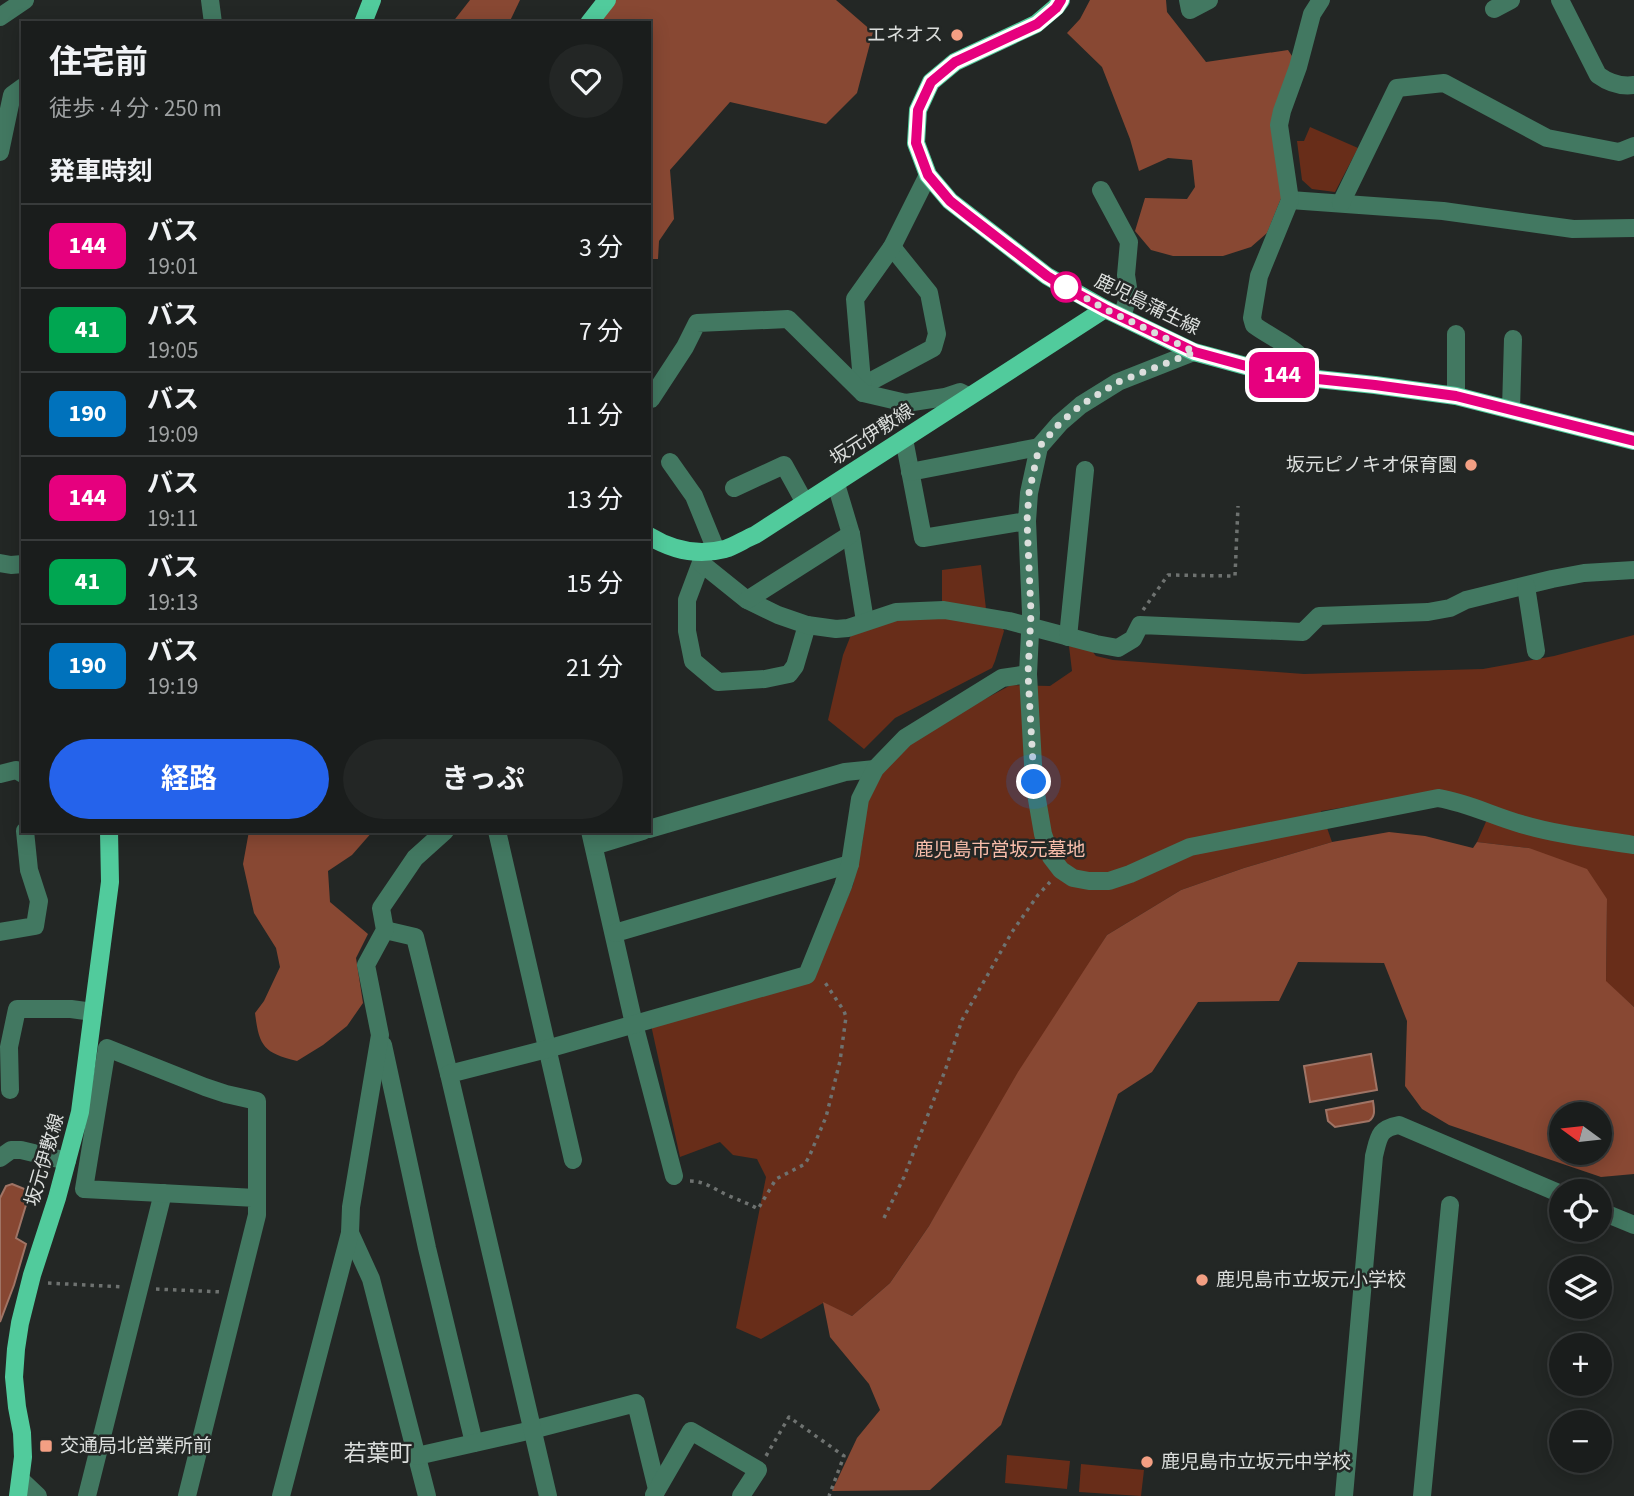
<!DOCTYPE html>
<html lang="ja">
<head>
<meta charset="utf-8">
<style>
  body { margin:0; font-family:"Source Sans 3","Noto Sans JP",sans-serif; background:#232625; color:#f1f3f6; height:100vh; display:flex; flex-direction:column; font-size:26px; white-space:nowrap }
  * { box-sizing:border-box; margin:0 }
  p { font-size:23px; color:#9fa2a3 }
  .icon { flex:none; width:38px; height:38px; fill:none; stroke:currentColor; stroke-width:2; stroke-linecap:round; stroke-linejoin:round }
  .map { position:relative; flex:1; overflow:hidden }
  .side { position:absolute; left:21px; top:21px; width:630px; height:812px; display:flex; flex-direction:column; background:#1a1d1c; border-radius:0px; box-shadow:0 4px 18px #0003,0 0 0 2px #383b3b }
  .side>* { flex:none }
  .badge { padding:0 14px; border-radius:10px; font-size:24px; line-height:46px }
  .needle { width:46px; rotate:285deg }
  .tools { position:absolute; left:1549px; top:1102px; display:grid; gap:14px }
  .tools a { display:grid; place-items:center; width:63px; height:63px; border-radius:50%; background:#1a1d1c; box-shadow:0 4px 18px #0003,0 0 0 2px #383b3b; font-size:35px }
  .you { position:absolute; width:35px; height:35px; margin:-18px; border:5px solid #fff; border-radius:50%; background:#1a73e8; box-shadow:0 0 0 10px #1a73e833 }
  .map>.badge { position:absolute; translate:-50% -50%; box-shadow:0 0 0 4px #fff }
  h2 { padding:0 28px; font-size:26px; line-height:63px }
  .round { display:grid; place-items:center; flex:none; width:74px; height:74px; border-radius:37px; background:#232625 }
  .head { display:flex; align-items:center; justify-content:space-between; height:119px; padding:0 28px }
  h1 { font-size:33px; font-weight:700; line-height:52px }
  .button { display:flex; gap:14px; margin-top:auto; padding:14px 28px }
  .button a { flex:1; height:80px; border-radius:42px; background:#2563eb; color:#fff; font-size:28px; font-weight:700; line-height:80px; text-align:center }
  .button a+a { background:#232625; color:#f1f3f6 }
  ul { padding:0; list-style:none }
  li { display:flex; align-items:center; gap:21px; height:84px; padding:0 28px; border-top:2px solid #383b3b }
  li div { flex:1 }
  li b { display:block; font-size:26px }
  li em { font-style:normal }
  li .badge { min-width:77px; font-weight:700; text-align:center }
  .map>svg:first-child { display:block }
</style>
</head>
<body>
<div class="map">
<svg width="1634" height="1496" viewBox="0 0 1634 1496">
  <rect width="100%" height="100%" fill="#232725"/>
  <g fill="#682d19">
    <path d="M1310,127L1358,148L1335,192L1312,189L1302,180L1297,141H1304Z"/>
    <path d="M981,565L986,609L942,606V570Z"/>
    <path d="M939,614L1000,622L1004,631L995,661L992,668L895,718L864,749L828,720L843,655L853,630L896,618Z"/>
    <path d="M1634,635V1007L1606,982L1607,899L1529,848L1477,842L1493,806L1447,791L1321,811L1332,842L1244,868L1181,890L1107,935L929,1226L890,1283L852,1316L823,1303L761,1339L736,1328L766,1177L757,1159L733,1155L720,1142L680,1157L651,1025L813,980L853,885L863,839L865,801L879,778L898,752L953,716L1011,685L1050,686L1072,671L1069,646L1091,650L1096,656L1113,660L1304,674L1483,669L1554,656Z"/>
    <path d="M1007,1455L1070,1461L1067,1489L1005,1483Z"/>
    <path d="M1081,1464L1144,1470L1141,1496L1079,1492Z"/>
  </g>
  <g fill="#884833" fill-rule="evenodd">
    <path d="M470,0H520L509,23H452Z"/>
    <path d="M615,0H836L873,32L857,93L826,124L730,102L670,170L674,219L659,241L658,259H649V23H591Z"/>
    <path d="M1090,0H1166L1167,12L1206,62L1288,50L1292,56L1293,68L1281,99L1284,191L1267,233L1251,247L1223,256H1173L1151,250L1135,231L1145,198L1187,199L1195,187L1192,160L1168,158L1139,171L1130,139L1102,67L1067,33L1080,19Z"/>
    <path d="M249,831H373L352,855L328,871L330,902L368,934L356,958L363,1003L347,1026L323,1045L297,1061C263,1053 259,1045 255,1013L264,1001L280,967L276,948L254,913L243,864Z"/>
    <path d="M1389,832L1425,836L1473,848L1477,842L1529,848L1587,869L1607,899L1606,981L1634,1007V1174L1601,1177L1449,1125L1422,1109L1405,1086L1407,1021L1384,963L1298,962L1279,1001L1198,1002L1152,1072L1118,1094L1001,1425L930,1490L832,1491L857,1438L880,1410L869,1384L830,1337L823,1302L852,1316L890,1283L929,1226L1018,1072L1107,935L1181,890L1244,868L1332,842ZM1561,1115H1600V1153H1561Z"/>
  </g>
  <g fill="#874732" stroke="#a07465" stroke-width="2">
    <path d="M1371,1054L1377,1090L1310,1102L1304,1066Z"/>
    <path d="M1373,1101C1374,1109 1376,1116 1369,1121L1335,1127L1328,1121L1326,1110Z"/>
    <path d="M12,1184L27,1190L29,1195L16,1238L26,1244L14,1285L0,1322V1198L6,1186Z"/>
  </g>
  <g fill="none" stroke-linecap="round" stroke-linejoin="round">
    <g stroke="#6e7270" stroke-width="3.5" stroke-dasharray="3.5 5" stroke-linecap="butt">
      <path d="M1143,610L1168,575L1235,576L1238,506"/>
      <path d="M690,1181C705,1181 714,1189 727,1195C738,1200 748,1203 758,1209L776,1179L805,1164L809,1157L826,1117L840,1061L846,1017L844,1011L824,981"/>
      <path d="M884,1218L904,1177L946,1068L962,1020L1012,932L1038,895L1050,882"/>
      <path d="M48,1283L124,1287"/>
      <path d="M156,1289L222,1292"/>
      <path d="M766,1456L789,1417L844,1456L829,1496"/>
    </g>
    <g stroke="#427861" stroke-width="18">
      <path d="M210,0L213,23"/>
      <path d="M1188,0L1190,10L1209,0"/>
      <path d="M1560,0L1598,75C1609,83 1620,87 1634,85"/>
      <path d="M1494,9L1511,0"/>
      <path d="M0,17L25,0"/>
      <path d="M0,152L12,95L23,87"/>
      <path d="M1101,190L1129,242L1126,275L1129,294L1122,317"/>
      <path d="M1290,200L1443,211L1573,229L1634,228"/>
      <path d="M1341,203L1397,88L1444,83L1547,138L1619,152L1634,146"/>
      <path d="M1456,334V396"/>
      <path d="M1194,352L1118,382L1081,405L1060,423L1039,447L1029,493L1027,521L1031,613L1028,674L1034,782L1043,834L1051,857L1061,870L1073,878L1089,881H1109L1130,874L1190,847L1438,798C1469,803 1492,816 1521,824C1558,835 1596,839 1634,845"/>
      <path d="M1314,379C1305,349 1277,342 1254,325L1252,318L1259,276L1290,200L1279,125L1282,111L1298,67L1312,14L1321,0"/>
      <path d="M862,386L933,348L937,334L929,293L892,247"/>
      <path d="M863,393L855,299L892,247L928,175"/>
      <path d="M651,399L685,347L697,323L788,319L863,393L906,403L945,397L960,392L968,396"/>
      <path d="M1511,409L1513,339"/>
      <path d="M904,439L923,538L1027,521"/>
      <path d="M670,462L694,496L716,550"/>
      <path d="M910,472L1039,447"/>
      <path d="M836,484L851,534L865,621"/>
      <path d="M734,488L784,465L805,503"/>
      <path d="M705,552L687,600V631L693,661L718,682L765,679L789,674L795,666L807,625"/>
      <path d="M0,563L11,565L23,564"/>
      <path d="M701,563L747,600L778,615L807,625L836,629L848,628L896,612L944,610L1009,621L1096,644L1118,648L1133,639L1140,625L1303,632L1319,616L1428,612L1450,608L1466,600L1552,579L1584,573L1634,570"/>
      <path d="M1526,586L1536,651"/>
      <path d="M747,600L851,534"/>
      <path d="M1068,637L1085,470"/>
      <path d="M0,774L16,770L23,774"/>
      <path d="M649,829L845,772L875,769"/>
      <path d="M497,831L573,1160"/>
      <path d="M590,831L634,1024L674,1176"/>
      <path d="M594,846L643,831"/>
      <path d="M385,930L415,937L449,1074"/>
      <path d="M0,932L35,926L39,901L29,870L25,831"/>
      <path d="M615,933L850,864"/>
      <path d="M383,1045L427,1248L474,1443"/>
      <path d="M10,1090L9,1047L17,1009H71L93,1012"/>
      <path d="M0,1158L11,1150H21L67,1161"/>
      <path d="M1600,1211L1634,1225"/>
      <path d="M350,1233L371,1279L427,1496"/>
      <path d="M417,1456L532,1430L636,1403L657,1489"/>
      <path d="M21,1480L38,1496"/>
      <path d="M654,1495L691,1431L758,1470L741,1496"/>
      <path d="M87,1496L163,1193"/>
      <path d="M187,1496L257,1215V1101L226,1094L205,1087L107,1048L84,1189L257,1198"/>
      <path d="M281,1496L350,1233L351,1207L380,1035L366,965L385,930L381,908L415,858L445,831"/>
      <path d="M548,1496L449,1074L547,1049L807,975L843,886L850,864L860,799L875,769L905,738L1002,678L1028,674"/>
      <path d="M1344,1496L1374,1156C1379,1137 1378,1129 1399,1125L1561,1194"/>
      <path d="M1422,1496L1450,1205"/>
    </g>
    <g stroke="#51cb9c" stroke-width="18">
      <path d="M1061,0L1056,7L1036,24L955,62L931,82L918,110L916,143L928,175L950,201L1047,276L1105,309L1194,352L1279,375L1375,385L1456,396L1634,441"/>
      <path d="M363,23L372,0"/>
      <path d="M589,23L607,0"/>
      <path d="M649,536C672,550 698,556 725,549C735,546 745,539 755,535L1105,309"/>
      <path d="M18,1496L23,1457L22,1433L17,1407L14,1377L16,1349L20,1323L32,1275L57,1198L80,1112L110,882L109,831"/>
    </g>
  </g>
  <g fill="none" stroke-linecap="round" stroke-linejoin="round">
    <g stroke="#fff" stroke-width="16">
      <path id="line" d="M1061,0L1056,8L1037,24L955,62L931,82L918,110L916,143L928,175L950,201L969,216L1047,276L1070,290L1105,309L1195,352L1279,375L1375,385L1456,396L1634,441"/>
    </g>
    <use href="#line" stroke="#e6007e" stroke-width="10"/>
    <path stroke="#dbdedc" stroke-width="7" stroke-dasharray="0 12.6" d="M1034,782L1028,674L1031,613L1027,521L1029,493L1039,447L1060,423L1081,405L1118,382L1195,352L1105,309L1066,287"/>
  </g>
  <g fill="#f39f83" stroke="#232725" stroke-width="2.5">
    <circle cx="957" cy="35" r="7"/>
    <circle cx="1471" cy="465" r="7"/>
    <circle cx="1202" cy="1280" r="7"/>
    <rect x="39" y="1439" width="14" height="14" rx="3.5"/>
    <circle cx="1147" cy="1462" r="7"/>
  </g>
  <circle fill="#fff" stroke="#e6007e" stroke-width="3.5" cx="1066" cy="287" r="14"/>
  <g text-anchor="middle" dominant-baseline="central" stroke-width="5" stroke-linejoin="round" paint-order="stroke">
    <g font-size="19" fill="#dbdedc" stroke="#232725" text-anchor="start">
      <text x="943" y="35" text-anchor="end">エネオス</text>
      <text x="1457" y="465" text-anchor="end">坂元ピノキオ保育園</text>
      <text x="1216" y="1280">鹿児島市立坂元小学校</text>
      <text x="60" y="1446">交通局北営業所前</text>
      <text x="1161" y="1462">鹿児島市立坂元中学校</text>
    </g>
    <g font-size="19" fill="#dbdedc" stroke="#232725">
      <text transform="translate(1147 305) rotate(26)">鹿児島蒲生線</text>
      <text transform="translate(872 435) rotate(-33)">坂元伊敷線</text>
      <text transform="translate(45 1160) rotate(-74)">坂元伊敷線</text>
    </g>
    <g font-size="19" fill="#f8bdaa" stroke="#232725">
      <text x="1000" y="850">鹿児島市営坂元墓地</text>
    </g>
    <g font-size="23" fill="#dbdedc" stroke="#232725">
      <text x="378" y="1453">若葉町</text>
    </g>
  </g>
</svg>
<div class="tools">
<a><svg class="needle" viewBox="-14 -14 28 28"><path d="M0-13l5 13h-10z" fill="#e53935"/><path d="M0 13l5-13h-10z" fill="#9fa2a3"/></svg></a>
<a><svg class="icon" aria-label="locate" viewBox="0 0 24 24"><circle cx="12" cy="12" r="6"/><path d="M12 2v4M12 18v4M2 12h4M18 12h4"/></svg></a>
<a><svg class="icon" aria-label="layers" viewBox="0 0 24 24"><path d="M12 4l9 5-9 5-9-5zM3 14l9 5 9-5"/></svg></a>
<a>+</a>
<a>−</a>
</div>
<div class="you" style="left:1034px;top:782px"></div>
<b class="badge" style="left:1282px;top:375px;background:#e6007e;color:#fff">144</b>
<section class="side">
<div class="head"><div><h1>住宅前</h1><p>徒歩 · 4 分 · 250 m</p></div><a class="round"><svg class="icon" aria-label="heart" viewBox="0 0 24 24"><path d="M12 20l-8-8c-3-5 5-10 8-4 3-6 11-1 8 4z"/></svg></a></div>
<h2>発車時刻</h2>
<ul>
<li><span class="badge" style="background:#e6007e;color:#fff">144</span><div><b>バス</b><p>19:01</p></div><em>3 分</em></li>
<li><span class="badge" style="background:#00a651;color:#fff">41</span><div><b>バス</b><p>19:05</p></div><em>7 分</em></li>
<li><span class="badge" style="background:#0072bc;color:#fff">190</span><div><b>バス</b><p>19:09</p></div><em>11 分</em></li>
<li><span class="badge" style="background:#e6007e;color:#fff">144</span><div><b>バス</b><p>19:11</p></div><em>13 分</em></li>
<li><span class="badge" style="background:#00a651;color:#fff">41</span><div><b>バス</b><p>19:13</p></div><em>15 分</em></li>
<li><span class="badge" style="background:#0072bc;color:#fff">190</span><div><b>バス</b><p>19:19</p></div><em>21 分</em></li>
</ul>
<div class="button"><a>経路</a><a>きっぷ</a></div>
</section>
</div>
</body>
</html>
